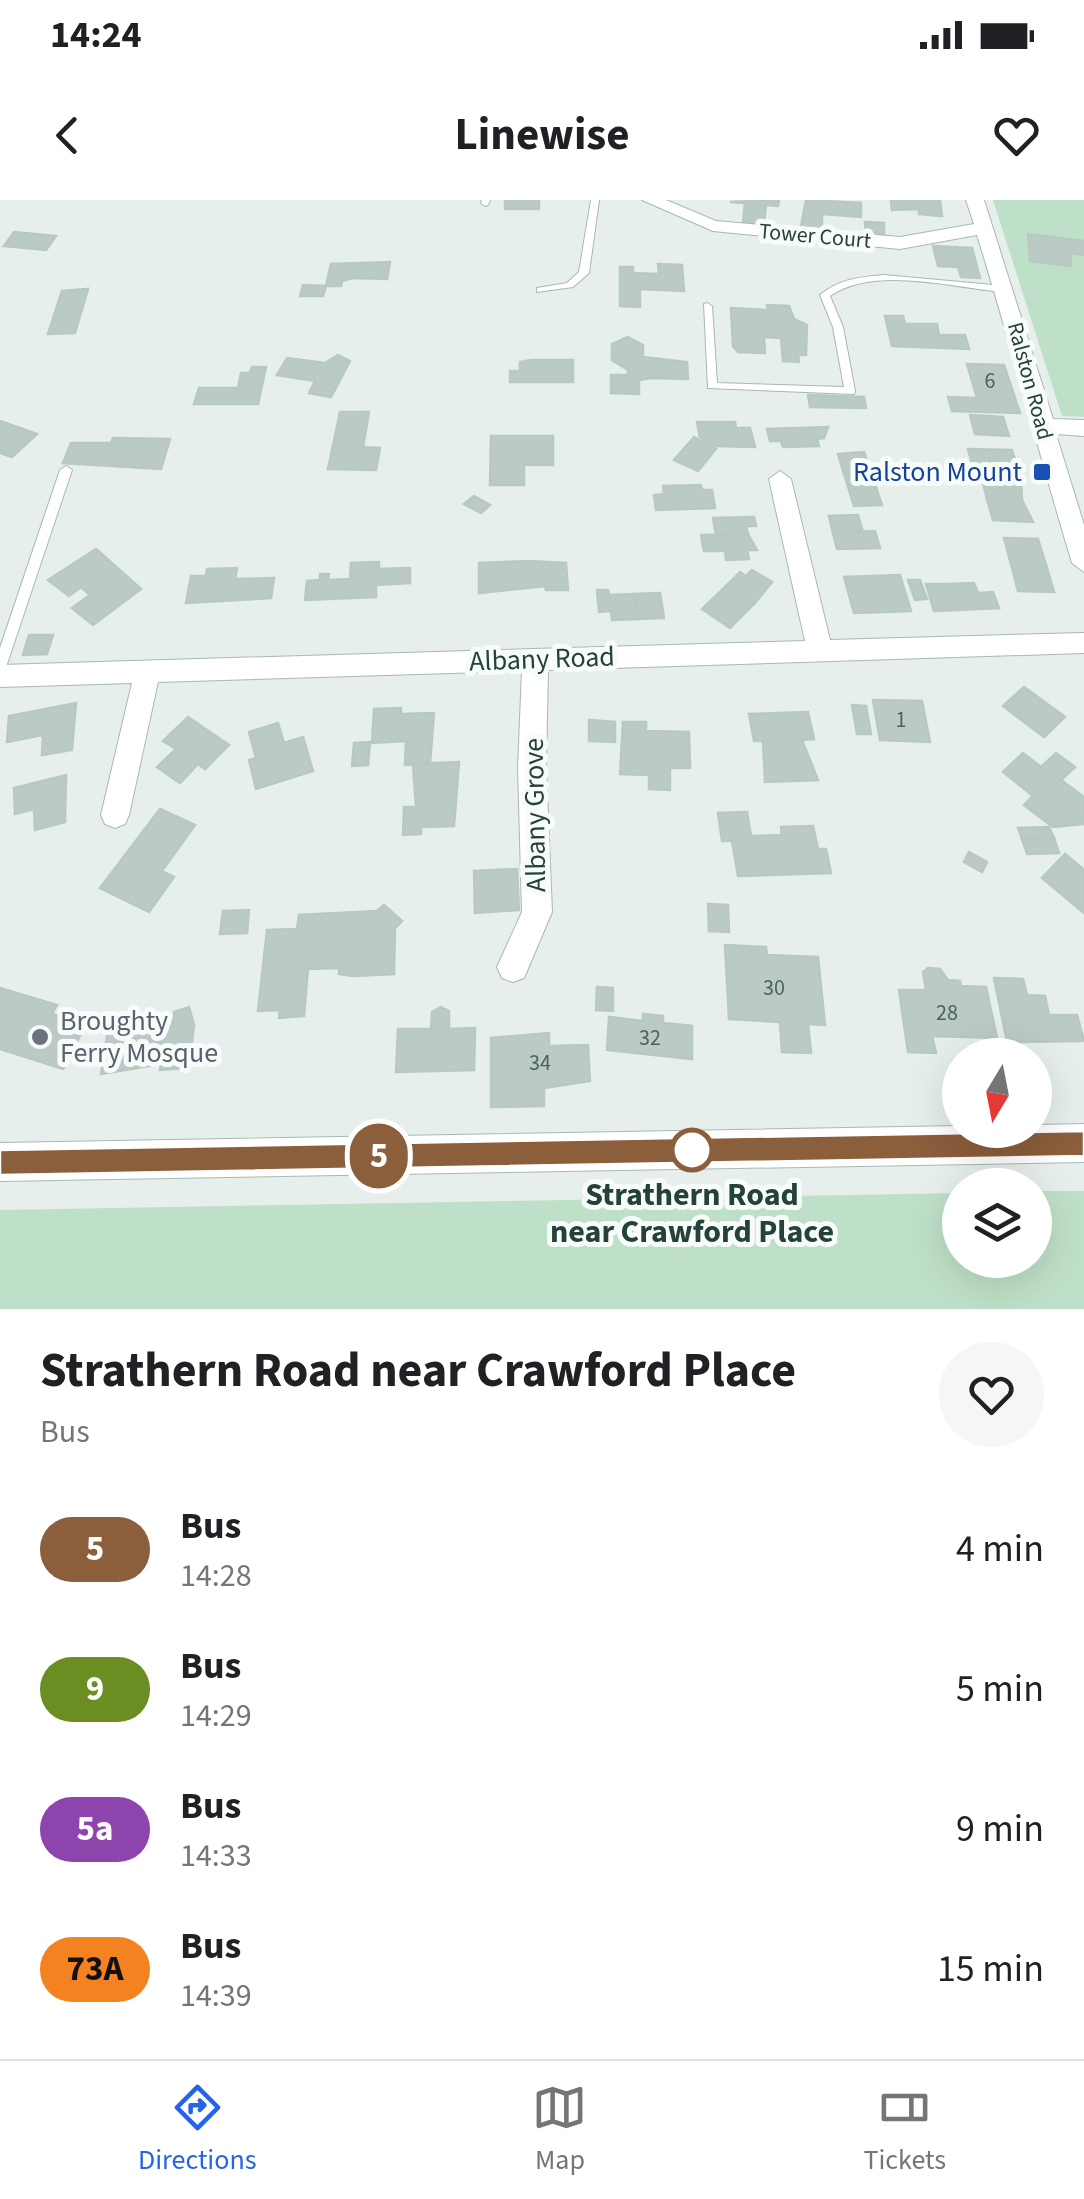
<!DOCTYPE html>
<html lang="en">
<head>
<meta charset="utf-8">
<style>
  body { margin:0; font-family:"Source Sans 3",sans-serif; background:#f6f6f6; color:#202124; height:100vh; display:flex; flex-direction:column; font-size:38px; white-space:nowrap }
  * { box-sizing:border-box; margin:0 }
  p { font-size:32px; color:#757577 }
  .icon { flex:none; width:55px; height:55px; fill:none; stroke:currentColor; stroke-width:2; stroke-linecap:round; stroke-linejoin:round }
  .map { position:relative; height:1109px; overflow:hidden }
  .sheet { display:flex; flex-direction:column; background:#fff; flex:1 }
  .sheet>* { flex:none }
  .badge { padding:0 20px; border-radius:32px; font-size:35px; line-height:65px }
  .needle { width:65px; rotate:190deg }
  .controls { position:absolute; left:942px; top:838px; display:grid; gap:20px }
  .controls a { display:grid; place-items:center; width:110px; height:110px; border-radius:50%; background:#fff; box-shadow:0 10px 40px #0002; font-size:50px }
  .map>.badge { position:absolute; translate:-50% -50%; box-shadow:0 0 0 5px #fff }
  .round { display:grid; place-items:center; flex:none; width:105px; height:105px; border-radius:52px; background:#f6f6f6 }
  .summary { display:flex; align-items:center; justify-content:space-between; height:170px; padding:0 40px }
  h1 { font-size:48px; font-weight:700; line-height:75px }
  ul { padding:0; list-style:none }
  li { display:flex; align-items:center; gap:30px; height:140px; padding:0 40px }
  li div { flex:1 }
  li b { display:block; font-size:38px }
  li em { font-style:normal }
  li .badge { min-width:110px; font-weight:700; text-align:center }
  .status { display:flex; justify-content:space-between; align-items:center; height:70px; padding:0 50px; background:#fff; direction:ltr }
  .status svg { height:28px; fill:currentColor }
  header { display:flex; justify-content:space-between; align-items:center; height:130px; padding:0 40px; background:#fff; font-size:45px; font-weight:700 }
  .tabs { display:flex; justify-content:space-around; align-items:center; height:140px; border-top:2px solid #e0e0e0; background:#fff; font-size:28px; color:#757577 }
  .tabs a { display:grid; justify-items:center; gap:5px }
  .tabs .selected { color:#2563eb }
  .map>svg:first-child { display:block }
</style>
</head>
<body>
<div class="status"><b>14:24</b><svg viewBox="0 0 49 12"><path d="M0 12V9h3v3zM5 12V6h3v6zM10 12V3h3v9zM15 12V0h3v12zM26 1h20v11H26zM47 4h2v5h-2z"/></svg></div>
<header><svg class="icon" aria-label="back" viewBox="0 0 24 24"><path d="M15 5l-7 7 7 7"/></svg>Linewise<svg class="icon" aria-label="heart" viewBox="0 0 24 24"><path d="M12 20l-8-8c-3-5 5-10 8-4 3-6 11-1 8 4z"/></svg></header>
<div class="map">
<svg width="1084" height="1109" viewBox="0 0 1084 1109">
  <rect width="100%" height="100%" fill="#e6efeb"/>
  <g fill="#bfe0c8">
    <path d="M993,0H1084V217L1062,216Z"/>
    <path d="M1035,991H1084V1109H0V1010L960,993V1060H1035Z"/>
  </g>
  <g fill="#bbcac4" stroke="#b8c9c2" stroke-width="2.5">
    <rect x="505" y="0" width="34" height="9"/>
    <path d="M779,0L778,6L766,5L764,24L743,22L745,3L730,2Z"/>
    <path d="M806,0L861,3V17L822,14V29L801,27Z"/>
    <path d="M891,0H940L942,16L919,14V9L892,10Z"/>
    <path d="M865,22L884,23V36L866,34Z"/>
    <path d="M14,32L56,36L46,50L4,46Z"/>
    <path d="M1028,34L1084,41V55L1070,53L1071,66L1030,61Z"/>
    <path d="M933,46L972,48L980,78L961,77L958,67L938,66Z"/>
    <path d="M390,62L387,79L352,78L342,81L341,86H326L331,64Z"/>
    <path d="M658,64L682,65L684,91L640,89V107L620,106V67H633V73L659,74Z"/>
    <path d="M303,85L326,86L323,96H300Z"/>
    <path d="M88,89L75,133L48,134L62,91Z"/>
    <path d="M767,105L789,106L794,119L807,125L806,155H798L799,162L783,161L781,138L764,137L765,153L738,152L733,146L731,108L768,110Z"/>
    <path d="M885,116H903L905,124H937L939,135H965L969,149L892,146Z"/>
    <path d="M628,137L643,145V157L687,162L688,179L651,178L639,180V194L611,193V175H628V170L612,160V144Z"/>
    <path d="M338,155L350,161L331,197L309,193L315,181L277,175L287,158L325,163Z"/>
    <path d="M531,160H573V182H510V171H520V162Z"/>
    <path d="M967,164L1004,165L1020,213L952,211L948,197L977,198Z"/>
    <path d="M252,167H266L258,204H194L199,188H238L241,173H250Z"/>
    <path d="M808,195L864,197L866,208L810,207Z"/>
    <path d="M340,212H369L363,247L380,248L376,270L328,269Z"/>
    <path d="M970,215L1003,217L1009,236L975,234Z"/>
    <path d="M0,221L37,234L12,257L0,253Z"/>
    <path d="M697,222H735L736,228H750L755,247L714,246L700,237Z"/>
    <path d="M828,227L824,238L817,239L819,246L783,247L781,241H770L767,229Z"/>
    <path d="M491,236H553V265H524V285H490Z"/>
    <path d="M694,237L716,249L698,271L674,260Z"/>
    <path d="M113,238L170,239L161,269L63,263L71,243H111Z"/>
    <path d="M968,249L1012,250L1018,269L973,267Z"/>
    <path d="M864,252L871,273L844,274L838,254Z"/>
    <path d="M871,273L882,305L854,306L844,274Z"/>
    <path d="M982,279L1021,280L1022,300L987,299Z"/>
    <path d="M701,285L702,290H712L715,308L656,310L654,295L664,294L663,286Z"/>
    <path d="M474,296L490,305L481,313L464,304Z"/>
    <path d="M987,299L1022,300L1033,322L993,320Z"/>
    <path d="M858,315L863,332L833,333L829,316Z"/>
    <path d="M754,317L756,326H746L748,334L716,335L713,318Z"/>
    <path d="M875,331L880,348L837,349L833,333Z"/>
    <path d="M748,334L757,350H747L749,359L726,360L725,351H704L701,335Z"/>
    <path d="M1004,338L1038,339L1046,365L1011,364Z"/>
    <path d="M96,349L141,389L93,425L72,408L90,395L81,387L69,396L48,380Z"/>
    <path d="M529,361L566,363L568,390H546L545,386L479,393V363Z"/>
    <path d="M379,362V369L410,368V383L376,385V397L305,400L307,381L320,380V374H329L328,380L350,379L351,363Z"/>
    <path d="M1011,364L1046,365L1054,392L1018,391Z"/>
    <path d="M237,368L235,379L274,378L271,398L186,403L191,376H206L207,369Z"/>
    <path d="M752,370L772,382L754,404L726,386L740,372L746,376Z"/>
    <path d="M900,375L911,411L854,413L844,377Z"/>
    <path d="M908,380H920L927,399L915,400Z"/>
    <path d="M974,383L978,393L993,392L999,408L959,410L950,384Z"/>
    <path d="M926,384H950L959,410L934,411Z"/>
    <path d="M726,386L754,404L730,428L702,409Z"/>
    <path d="M597,390H608L609,395L635,394L638,419L612,420L611,411L599,412Z"/>
    <path d="M660,393L664,418L638,419L635,394Z"/>
    <path d="M29,435H53L47,454L23,455Z"/>
    <path d="M1024,487L1065,517L1044,537L1003,506Z"/>
    <path d="M873,500L922,501L930,542L880,540Z"/>
    <path d="M76,503L72,550L42,555L43,535L7,542L9,516Z"/>
    <path d="M852,505L866,506L871,534H857Z"/>
    <path d="M401,508V514L434,513L430,564L405,565L406,541L372,543L374,509Z"/>
    <path d="M808,512L814,539L802,540L818,580L765,582L763,541H754L749,514Z"/>
    <path d="M188,517L229,545L205,569L198,564L180,583L157,567L176,549L163,541Z"/>
    <path d="M589,520L615,522V542L589,541Z"/>
    <path d="M623,522H646V531L689,532L690,568H670V590L649,589V575L620,574Z"/>
    <path d="M278,523L284,543L303,537L313,571L256,589L249,560L256,558L249,532Z"/>
    <path d="M370,542L368,565L352,566L354,543Z"/>
    <path d="M1023,553L1041,567L1056,553L1075,567L1061,580L1084,597V624L1053,627L1024,605L1033,596L1003,572Z"/>
    <path d="M459,562L454,626L421,627V634L403,635L404,607H416L413,564Z"/>
    <path d="M66,575L65,622L35,630L34,609L15,614L14,588Z"/>
    <path d="M160,609L195,625L162,671L174,677L149,712L100,688Z"/>
    <path d="M747,612L751,636L782,635L781,627L813,626L818,649H826L831,673L738,676L732,641H722L718,613Z"/>
    <path d="M1049,627L1054,638L1022,639L1018,628Z"/>
    <path d="M1054,638L1059,653L1027,654L1022,639Z"/>
    <path d="M969,652L987,662L982,672L964,662Z"/>
    <path d="M1065,654L1084,670V713L1042,678Z"/>
    <path d="M517,669L519,710L475,713L474,671Z"/>
    <path d="M708,704L728,705L729,732L709,731Z"/>
    <path d="M384,705L402,721L395,728L394,774L353,776L339,774V768L308,769L304,816L279,818L280,810L258,811L267,730L297,729L299,715L377,711Z"/>
    <path d="M249,710L247,733L220,734L223,711Z"/>
    <path d="M725,745L766,747L767,755L818,757L825,825L808,824L811,853L782,852L780,822L729,819Z"/>
    <path d="M928,768L940,769L948,780L960,781L961,786L986,787L997,838L932,836L936,853L908,852L899,790H926L923,772Z"/>
    <path d="M994,778L1023,779L1027,795L1045,796L1049,815H1077L1084,841L1007,842Z"/>
    <path d="M597,787L613,788V811L596,810Z"/>
    <path d="M0,788L57,805L52,814L86,824L63,869L0,849Z"/>
    <path d="M189,807L194,825L189,868L160,870L161,864L101,874L108,830L172,826L174,812Z"/>
    <path d="M441,807L449,811V829L475,828L474,870L396,872L398,829H431L432,812Z"/>
    <path d="M643,814L663,816V823L692,826V859L607,850L609,817L643,821Z"/>
    <path d="M549,833V846L588,845L590,881L544,888V906L491,907V838Z"/>
  </g>
  <g fill="none" stroke-linecap="round" stroke-linejoin="round">
    <g stroke="#a8b8b2" stroke-width="2">
      <g id="lane">
        <path d="M482,0H490L488,5L485,6L481,3Z"/>
        <path d="M591,0H599L589,73L573,87L537,92V88L567,83L579,72Z"/>
        <path d="M884,75L1004,86L1009,89L1004,92C952,88 876,65 830,96L843,127L855,191L854,194L708,188L704,104L707,103L712,106L717,183L844,187L833,127L820,95C839,79 860,77 884,75Z"/>
        <path d="M66,266L72,270L6,467L0,472V448L60,270Z"/>
      </g>
    </g>
    <g stroke="#a8b8b2" stroke-width="2">
      <g id="street">
        <path d="M642,0H666L716,21L900,37L974,24L966,0H984L1053,219L1084,220V236L1056,234L1084,325V372L1072,363C1039,254 1011,144 977,35L900,49L713,31Z"/>
        <path d="M780,271L791,279L830,440L1084,433V453L548,470L546,567L552,712L524,778L513,782L502,778L497,767L522,712L518,567L522,471L158,482L129,615L125,624L115,628L105,624L101,615L132,483L0,487V465L805,441L769,279Z"/>
      </g>
    </g>
    <g stroke="#a4bbb3" stroke-width="2">
      <path id="secondary" d="M1084,924V962L0,981V943L960,926V930H1035V925Z"/>
    </g>
    <use href="#lane" fill="#fff" fill-rule="evenodd"/>
    <use href="#street" fill="#fff" fill-rule="evenodd"/>
    <use href="#secondary" fill="#fff" fill-rule="evenodd"/>
  </g>
  <path fill="#8b5e3c" stroke="#fff" stroke-width="2.5" d="M1084,931V956L0,975V950Z"/>
  <rect fill="#1a4fb4" stroke="#f7fbf9" stroke-width="4" x="1032" y="262" width="20" height="20" rx="5"/>
  <circle fill="#6b7280" stroke="#f7fbf9" stroke-width="4" cx="40" cy="837" r="10"/>
  <circle fill="#fff" stroke="#8b5e3c" stroke-width="5" cx="692" cy="950" r="20"/>
  <g text-anchor="middle" dominant-baseline="central" stroke-width="10" stroke-linejoin="round" paint-order="stroke">
    <g font-size="22" fill="#24423a" stroke="#f7fbf9">
      <text transform="translate(815 36) rotate(5)">Tower Court</text>
      <text transform="translate(1030 181) rotate(75)">Ralston Road</text>
    </g>
    <g font-size="22" fill="#4a645c">
      <text x="990" y="181">6</text>
      <text x="901" y="520">1</text>
      <text x="774" y="788">30</text>
      <text x="947" y="813">28</text>
      <text x="650" y="838">32</text>
      <text x="540" y="863">34</text>
    </g>
    <g font-size="28" fill="#164399" stroke="#f7fbf9" text-anchor="end">
      <text x="1022" y="272">Ralston Mount</text>
    </g>
    <g font-size="28" fill="#24423a" stroke="#f7fbf9">
      <text transform="translate(542 459) rotate(-2)">Albany Road</text>
      <text transform="translate(535 615) rotate(-91)">Albany Grove</text>
    </g>
    <g font-size="28" fill="#5b616d" stroke="#f7fbf9" text-anchor="start">
      <text x="60" y="821">Broughty<tspan x="60" dy="32">Ferry Mosque</tspan></text>
    </g>
    <g font-size="32" font-weight="bold" fill="#24423a" stroke="#f7fbf9">
      <text x="692" y="995">Strathern Road<tspan x="692" dy="37">near Crawford Place</tspan></text>
    </g>
  </g>
</svg>
<div class="controls">
<a><svg class="needle" viewBox="-14 -14 28 28"><path d="M0-13l5 13h-10z" fill="#e53935"/><path d="M0 13l5-13h-10z" fill="#757577"/></svg></a>
<a><svg class="icon" aria-label="layers" viewBox="0 0 24 24"><path d="M12 4l9 5-9 5-9-5zM3 14l9 5 9-5"/></svg></a>
</div>
<b class="badge" style="left:379px;top:956px;background:#8b5e3c;color:#fff">5</b>
</div>
<section class="sheet">
<div class="summary"><div><h1>Strathern Road near Crawford Place</h1><p>Bus</p></div><a class="round"><svg class="icon" aria-label="heart" viewBox="0 0 24 24"><path d="M12 20l-8-8c-3-5 5-10 8-4 3-6 11-1 8 4z"/></svg></a></div>
<ul>
<li><span class="badge" style="background:#8b5e3c;color:#fff">5</span><div><b>Bus</b><p>14:28</p></div><em>4 min</em></li>
<li><span class="badge" style="background:#6b8e23;color:#fff">9</span><div><b>Bus</b><p>14:29</p></div><em>5 min</em></li>
<li><span class="badge" style="background:#8e44ad;color:#fff">5a</span><div><b>Bus</b><p>14:33</p></div><em>9 min</em></li>
<li><span class="badge" style="background:#f58220;color:#111">73A</span><div><b>Bus</b><p>14:39</p></div><em>15 min</em></li>
</ul>
</section>
<nav class="tabs">
<a class="selected"><svg class="icon" aria-label="directions" viewBox="0 0 24 24"><path d="M12 3l9 9-9 9-9-9zM9 14v-3h6M13 9l2 2-2 2"/></svg>Directions</a>
<a><svg class="icon" aria-label="map" viewBox="0 0 24 24"><path d="M3 6l6-2 6 2 6-2v14l-6 2-6-2-6 2zM9 4v14M15 6v14"/></svg>Map</a>
<a><svg class="icon" aria-label="tickets" viewBox="0 0 24 24"><path d="M3 7h18v10H3zM15 7v10"/></svg>Tickets</a>
</nav>
</body>
</html>
